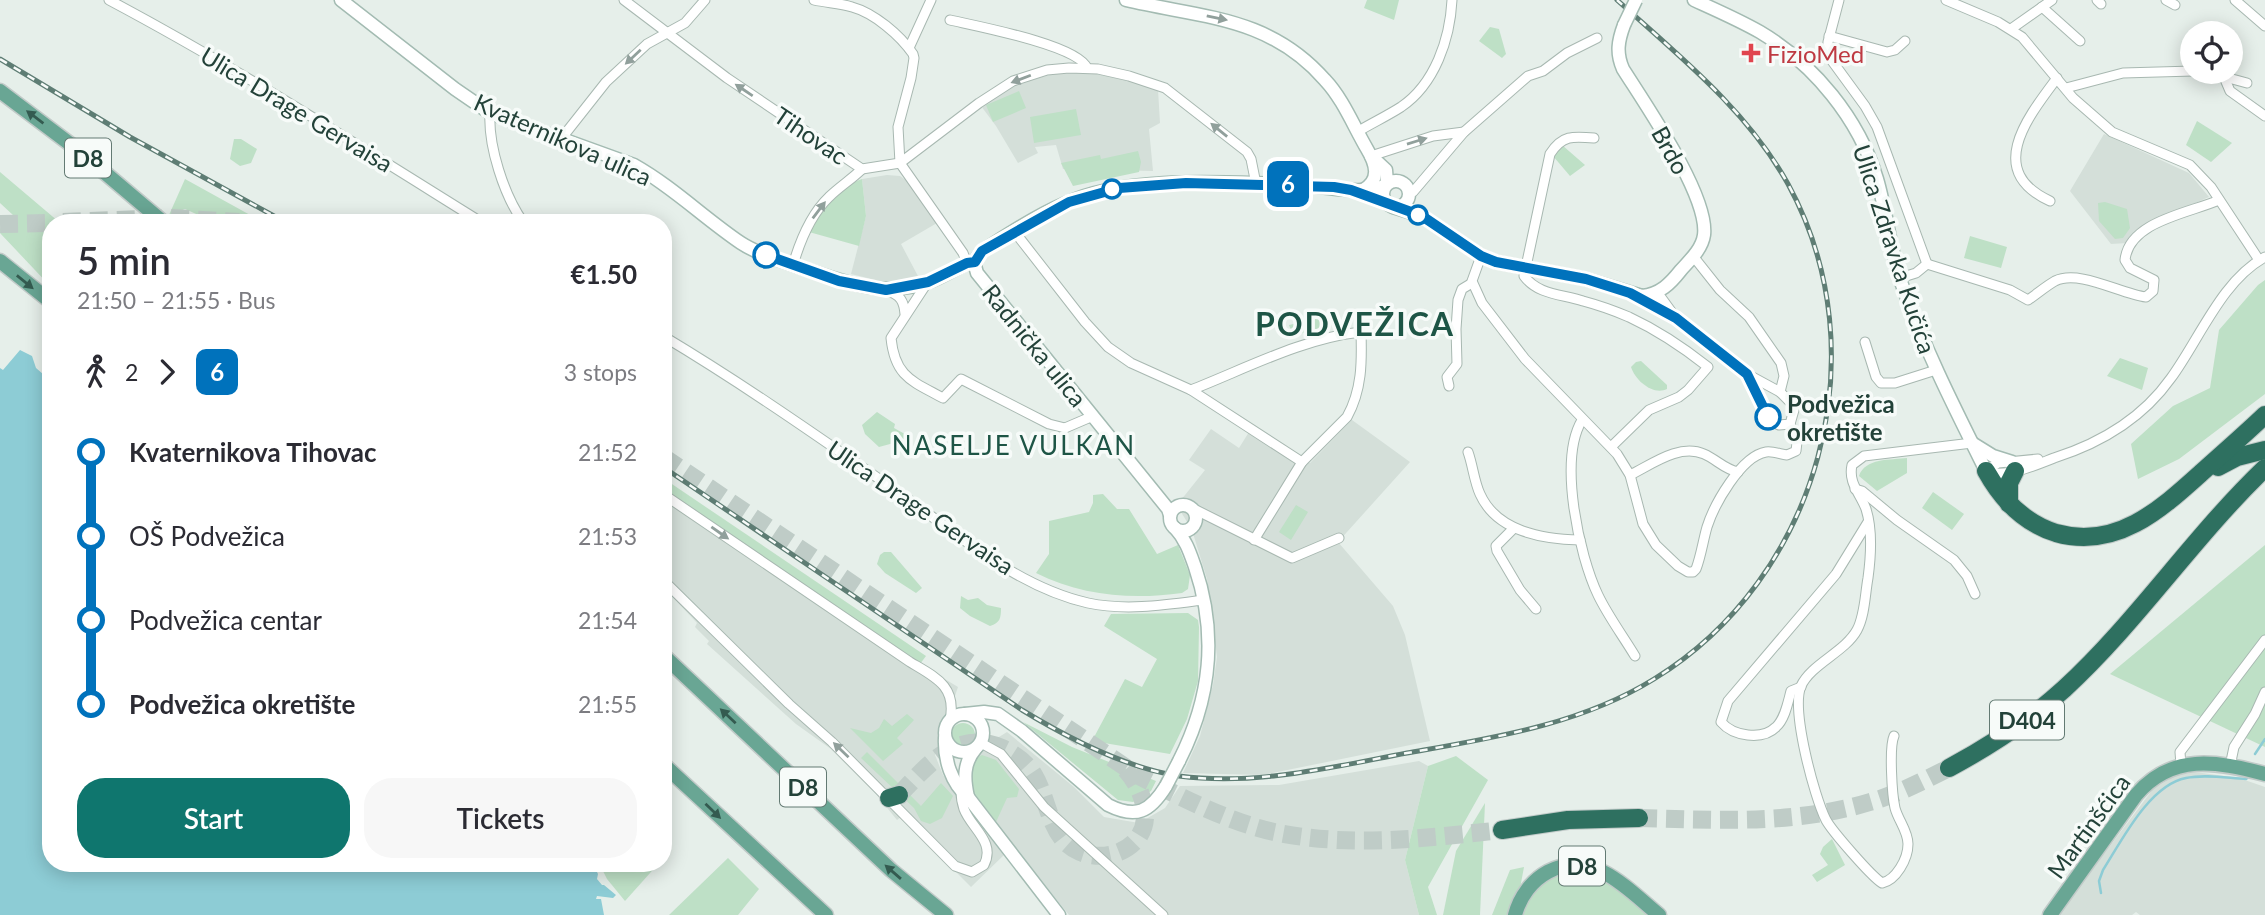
<!DOCTYPE html>
<html lang="en">
<head>
<meta charset="utf-8">
<style>
  body { margin:0; font-family:Lato,sans-serif; background:#f7f7f7; color:#2b2b33; height:100vh; display:flex; flex-direction:column; font-size:26px; white-space:nowrap }
  * { box-sizing:border-box; margin:0 }
  p { font-size:23px; color:#7c7c81 }
  .icon { flex:none; width:38px; height:38px; fill:none; stroke:currentColor; stroke-width:2; stroke-linecap:round; stroke-linejoin:round }
  .map { position:relative; flex:1; overflow:hidden }
  .drawer { position:absolute; left:42px; top:214px; width:630px; height:658px; display:flex; flex-direction:column; background:#fff; border-radius:28px; box-shadow:0 4px 18px #0003 }
  .drawer>* { flex:none }
  .badge { padding:0 14px; border-radius:10px; font-size:24px; line-height:46px }
  .controls { position:absolute; left:2180px; top:21px; display:grid; gap:14px }
  .controls a { display:grid; place-items:center; width:63px; height:63px; border-radius:50%; background:#fff; box-shadow:0 4px 18px #0003; font-size:35px }
  .map>.badge { position:absolute; translate:-50% -50%; box-shadow:0 0 0 4px #fff }
  .legs { display:flex; align-items:center; gap:10px; height:77px; padding:0 35px; font-size:23px }
  .legs p { margin-inline-start:auto }
  .overview { display:flex; align-items:center; justify-content:space-between; height:119px; padding:0 35px }
  h1 { font-size:38px; font-weight:600; line-height:52px }
  .button { display:flex; gap:14px; margin-top:auto; padding:14px 35px }
  .button a { flex:1; height:80px; border-radius:28px; background:#0f766e; color:#fff; font-size:28px; font-weight:600; line-height:80px; text-align:center }
  .button a+a { background:#f7f7f7; color:#2b2b33 }
  ul { padding:0 35px; list-style:none }
  li { display:flex; align-items:center; gap:24px; height:84px; font-size:26px }
  li i { display:grid; place-items:center; width:10px; height:100%; margin:0 9px; background:currentColor }
  li i::after { content:''; width:18px; height:18px; margin:-9px; border:5px solid; border-radius:50%; background:#fff }
  li p { margin-inline-start:auto }
  li:first-child i { background:linear-gradient(#0000 50%,currentColor 0) }
  li:last-child i { background:linear-gradient(currentColor 50%,#0000 0) }
  .map>svg:first-child { display:block }
</style>
</head>
<body>
<div class="map">
<svg width="2265" height="915" viewBox="0 0 2265 915">
  <rect width="100%" height="100%" fill="#e6efea"/>
  <g fill="#d4dfd9">
    <path d="M1075,73L1097,74L1134,82L1158,90L1160,123L1149,129L1153,171L1063,169L1056,145L1035,147L1038,153L1018,163L996,126L981,106L1014,85L1053,74Z"/>
    <path d="M2104,134L2189,173L2209,197L2145,225L2127,243L2111,244L2070,191Z"/>
    <path d="M887,175L900,176L910,183L937,223L901,244L919,278L911,280L884,282L851,274L866,216L862,179Z"/>
    <path d="M1352,420L1410,462L1338,542L1393,606L1405,635L1430,741L1263,775L1183,773L1200,736L1213,685L1217,657L1207,579L1192,530L1173,499L1181,500L1205,470L1189,460L1211,429L1239,448L1249,432L1310,463Z"/>
    <path d="M663,489L920,664L958,687L935,755L943,775L1006,853L971,887L901,817L897,820L875,793L831,749L796,724L707,644L709,641L695,627L697,623L663,587Z"/>
    <path d="M1007,732L1074,787L1104,817L1139,823L1165,808L1180,786L1279,785L1419,761L1428,766L1405,860L1419,915H1069L969,793L978,750Z"/>
    <path d="M2195,772L2239,778L2265,787V915H2140L2136,912L2132,915H2058L2153,789L2176,775Z"/>
  </g>
  <g fill="#bee0c6">
    <path d="M1367,0H1399L1394,20L1364,8Z"/>
    <path d="M1490,27L1499,29L1506,54L1502,58L1479,41Z"/>
    <path d="M1019,91L1026,108L993,122L986,105Z"/>
    <path d="M1076,109L1081,135L1034,143L1030,117Z"/>
    <path d="M2197,121L2232,143L2211,162L2186,145Z"/>
    <path d="M234,139H241L257,149L251,163L240,166L230,159Z"/>
    <path d="M1562,145L1585,165L1570,176L1553,156Z"/>
    <path d="M1138,151L1141,162L1139,172L1073,186L1061,163L1100,155L1101,159Z"/>
    <path d="M0,172L59,222H51V287L0,233V229L13,215L0,203Z"/>
    <path d="M185,179L261,221L264,222H214L185,209L169,215Z"/>
    <path d="M862,179L866,216L859,246L809,232C823,210 836,188 862,179Z"/>
    <path d="M2105,202L2127,209L2130,228L2123,238L2115,239L2099,221L2098,203Z"/>
    <path d="M1970,236L2007,247L2001,268L1964,258Z"/>
    <path d="M2265,280V394L2179,459L2138,479L2131,444L2173,406L2210,388L2219,330L2258,285Z"/>
    <path d="M1320,318L1323,327L1293,336L1289,325Z"/>
    <path d="M2120,358L2148,368L2142,390L2107,376Z"/>
    <path d="M1641,361L1667,385V389C1653,396 1635,380 1631,367L1636,362Z"/>
    <path d="M877,412L895,424L894,428L912,438L879,447L865,434L862,425Z"/>
    <path d="M1907,458V473L1877,491L1859,476C1865,458 1890,460 1907,458Z"/>
    <path d="M663,478L926,656L920,664L663,489Z"/>
    <path d="M1933,492L1964,514L1952,530L1922,508Z"/>
    <path d="M1103,494L1117,509H1129L1157,554L1178,545L1190,575L1188,589L1182,593C1132,600 1082,596 1036,573L1049,554V521L1089,512L1093,503V495Z"/>
    <path d="M1296,505L1308,512L1291,540L1279,532Z"/>
    <path d="M2265,545V747L2110,674Z"/>
    <path d="M884,552H891L922,588L916,593L885,573L877,564L880,555Z"/>
    <path d="M961,596L968,600L978,598L987,605L1001,608C1001,618 1000,623 990,626L970,616L960,608Z"/>
    <path d="M1188,613L1198,620L1199,627L1198,681L1187,719L1170,754L1092,741L1125,679L1142,687L1157,659L1104,626L1111,614Z"/>
    <path d="M907,714L914,720L897,738L903,744L883,761L850,728L871,733L879,728L884,719L892,726Z"/>
    <path d="M1023,722L1072,747L1156,781L1151,791L1133,802L1118,800Z"/>
    <circle cx="963" cy="735" r="12"/>
    <path d="M867,752L921,806L941,783L953,796L942,818L930,824L921,821L914,808L861,758Z"/>
    <path d="M982,755L996,760L1019,789L1017,797L1007,798L996,822L969,786V778L974,759Z"/>
    <path d="M1456,756L1488,780L1428,887L1437,915H1419L1405,860L1428,766Z"/>
    <path d="M1485,803L1480,915H1443L1456,851Z"/>
    <path d="M1832,839L1845,865L1817,882L1812,875L1828,865L1820,854L1823,847Z"/>
    <path d="M728,858L759,889L738,915H669Z"/>
    <path d="M599,863H659L625,901L607,879Z"/>
    <path d="M1524,867L1515,915H1492L1510,870Z"/>
    <path d="M1592,870L1652,915H1522C1522,906 1526,902 1531,895C1550,871 1563,872 1592,870Z"/>
  </g>
  <path fill="#8dccd5" d="M20,350L32,356L36,368L51,381V863H588L594,866L598,874L597,879L602,885H604L616,895L613,898L597,896L596,899H601L604,915H0V368L3,370Z"/>
  <g fill="none" stroke-linecap="round" stroke-linejoin="round">
    <g stroke="#8dccd5" stroke-width="2.5">
      <path d="M2255,754L2265,739"/>
      <path d="M2101,893L2099,881L2103,870C2121,842 2149,785 2186,778C2205,774 2227,778 2246,779L2248,777"/>
    </g>
    <g stroke="#bfccc7" stroke-width="18" stroke-dasharray="18 9" stroke-linecap="butt">
      <path d="M63,222L170,218L239,222"/>
      <path d="M0,224L51,223"/>
      <path d="M663,457L1137,775C1181,797 1226,821 1274,832C1350,848 1427,838 1502,830"/>
      <path d="M899,795C927,766 957,728 1002,748C1015,754 1027,763 1034,775C1049,800 1049,839 1080,852C1109,864 1147,847 1145,813C1144,796 1136,781 1125,769"/>
      <path d="M1639,818C1717,820 1794,825 1870,802C1898,794 1923,781 1949,768"/>
    </g>
    <g stroke="#a8b8b1" stroke-width="11">
      <g id="street">
        <path d="M109,0C237,68 359,146 481,222"/>
        <path d="M624,0L727,78L862,169L900,163L979,103L1013,81L1047,70L1069,68L1098,69L1129,76L1165,88L1247,152L1251,159L1256,184"/>
        <path d="M814,0C827,3 840,3 852,7C874,13 900,35 913,54L914,58L911,78L898,127L900,163L963,253L967,263"/>
        <path d="M1839,0L1828,42L1827,54L1865,106L1877,127L1927,264"/>
        <path d="M1946,0L1998,22L2022,37L2073,98L2112,132L2190,165L2211,187L2259,260"/>
        <path d="M2097,0L2101,4"/>
        <path d="M2166,0L2175,5"/>
        <path d="M2235,0L2265,26"/>
        <path d="M2042,7L2080,41"/>
        <path d="M950,20C976,26 1078,45 1087,68"/>
        <path d="M2011,29L2052,0"/>
        <path d="M1829,36L1887,52L1895,50L1905,41"/>
        <path d="M909,48L931,0"/>
        <path d="M2198,72L2210,73L2247,83"/>
        <path d="M2224,77L2230,91L2265,116"/>
        <path d="M2066,88L2123,73L2193,71"/>
        <path d="M490,113C488,146 504,195 523,222"/>
        <path d="M1357,132C1372,123 1387,116 1401,107C1435,84 1450,39 1452,0"/>
        <path d="M1594,138C1573,136 1562,135 1550,154L1524,276C1538,295 1562,294 1583,301C1598,305 1615,311 1629,317C1657,330 1684,348 1708,367L1688,390L1679,397L1649,410L1611,447"/>
        <path d="M561,139L606,82L647,44L685,23L705,0"/>
        <path d="M1371,156L1433,136L1464,132"/>
        <path d="M1413,192L1464,132L1528,76L1543,71L1567,53L1597,38"/>
        <path d="M2050,201C1985,171 2027,118 2057,78"/>
        <path d="M1014,231L1085,322L1108,347L1131,363L1191,390L1302,462"/>
        <path d="M1481,256L1472,281L1482,303L1525,359L1617,454L1630,475L1643,524L1656,545L1678,566L1688,572H1693L1696,569C1701,556 1703,541 1707,527C1714,505 1741,456 1766,452C1773,451 1780,454 1787,455L1796,451L1797,442L1790,424"/>
        <path d="M1693,256L1720,290L1749,317L1781,363L1784,376L1780,392"/>
        <path d="M1927,264L2010,290L2028,300C2037,294 2046,286 2055,281C2079,269 2121,294 2146,297L2153,291L2154,280L2130,268L2125,260C2129,221 2190,213 2219,200"/>
        <path d="M793,265C800,241 811,214 829,197C839,187 852,179 862,169"/>
        <path d="M1900,278L1916,273L1927,264"/>
        <path d="M927,283L891,338C895,377 912,381 943,398L961,379L1049,424L1065,428L1093,416"/>
        <path d="M888,291C900,295 904,301 905,314"/>
        <path d="M1657,292L1673,314"/>
        <path d="M1636,297L1676,318L1747,374L1780,392L1792,404L1794,410L1790,424L1779,425L1771,421L1747,374"/>
        <path d="M663,336C745,385 823,440 901,494C959,535 1017,587 1088,603C1126,611 1165,605 1203,600"/>
        <path d="M1865,342L1876,377L1881,383H1895L1936,370"/>
        <path d="M1449,386L1447,377L1457,364L1456,329L1458,300L1462,289L1472,283"/>
        <path d="M1191,390C1245,369 1303,338 1361,332C1362,362 1362,390 1347,417L1302,462L1254,540"/>
        <path d="M1582,420C1558,460 1579,555 1598,595C1608,616 1623,636 1635,656"/>
        <path d="M1468,452C1473,466 1474,481 1480,494C1497,532 1543,539 1580,540"/>
        <path d="M1986,471L1998,463L2038,459"/>
        <path d="M1987,472C2010,477 2033,466 2054,458C2101,443 2142,419 2171,378C2199,340 2222,280 2265,257"/>
        <path d="M1630,475C1651,465 1679,443 1704,454C1716,459 1724,469 1738,472"/>
        <path d="M1855,489L1862,491L1897,520L1954,560L1967,576L1975,594"/>
        <path d="M663,494L910,662C935,677 957,686 950,720"/>
        <path d="M1192,508L1292,558L1339,538"/>
        <path d="M1514,528L1496,546L1497,551L1520,590L1536,609"/>
        <path d="M663,580L789,704L832,742L955,866L972,872L984,865C996,842 971,828 964,809C962,803 961,797 961,792"/>
        <path d="M1801,687L1791,691C1788,702 1785,719 1776,727C1762,741 1733,736 1721,722L1728,701L1836,574L1868,522"/>
        <path d="M1894,736C1889,747 1892,795 1895,808C1898,820 1908,831 1908,844C1908,859 1896,880 1882,883C1871,876 1832,831 1826,820C1814,796 1791,710 1801,686C1811,664 1845,652 1857,630C1865,615 1865,594 1868,578C1871,556 1873,531 1866,509C1860,493 1848,483 1852,465L1864,456L1972,443"/>
        <path d="M981,743L1001,754L1044,807L1163,915"/>
        <path d="M2181,765L2180,752L2265,640"/>
        <path d="M2230,766L2234,747L2255,714L2265,692"/>
      </g>
    </g>
    <g stroke="#a3bbb2" stroke-width="15">
      <g id="secondary">
        <path d="M341,0L455,89L490,113L634,165C673,187 704,218 741,243C761,256 784,261 805,269C847,283 886,298 929,282C942,277 955,269 967,263L974,262L982,251C1012,232 1043,211 1076,199C1136,176 1224,183 1289,184C1316,185 1361,196 1384,186"/>
        <path d="M1126,0C1202,18 1269,16 1325,80C1343,99 1354,127 1367,149C1376,164 1381,180 1363,190"/>
        <path d="M1694,0C1716,10 1739,20 1760,32C1814,64 1859,119 1877,179C1887,213 1890,249 1901,282C1924,348 1955,409 1986,471"/>
        <path d="M1371,156L1386,170L1387,183"/>
        <circle cx="1396" cy="194" r="13"/>
        <path d="M1393,207L1422,216L1481,256L1496,262L1586,279L1642,296C1660,294 1670,284 1681,270C1690,260 1702,249 1704,235C1709,196 1645,104 1623,69C1616,53 1618,41 1624,25"/>
        <path d="M974,262L977,273L1168,509L1170,515"/>
        <path d="M1972,443L1993,456L2012,462"/>
        <circle cx="1183" cy="518" r="13"/>
        <path d="M1175,528C1186,540 1190,553 1195,567C1218,635 1211,698 1179,761"/>
        <circle cx="964" cy="733" r="19"/>
        <path d="M965,714L984,712L998,714L1022,731L1108,805C1136,819 1150,812 1166,786"/>
        <path d="M945,738C944,759 951,783 968,797L1059,915"/>
        <path d="M968,797C964,779 963,763 976,748"/>
      </g>
    </g>
    <g stroke="#c1cac8" stroke-width="17">
      <g id="primary">
        <path d="M0,91L78,150L163,222"/>
        <path d="M0,261L51,302"/>
        <path d="M663,655L891,870L946,915"/>
        <path d="M663,764L826,915"/>
        <path d="M1515,915C1525,877 1564,852 1603,872C1623,882 1642,901 1659,915"/>
        <path d="M2050,915L2136,795C2172,753 2216,761 2265,774"/>
      </g>
    </g>
    <g stroke="#c1cac8" stroke-width="20">
      <g id="highway">
        <path d="M2218,467L2237,457L2265,450"/>
        <path d="M1986,471C2002,500 2024,523 2056,533C2116,550 2160,510 2201,473C2222,454 2244,435 2265,415"/>
        <path d="M2009,504V483L2015,471"/>
        <path d="M1949,768C1990,746 2029,721 2064,689C2137,622 2193,537 2265,468"/>
        <path d="M889,798L899,795"/>
        <path d="M1502,830L1568,820L1639,818"/>
      </g>
    </g>
    <use href="#street" stroke="#fff" stroke-width="9"/>
    <use href="#secondary" stroke="#fff" stroke-width="12"/>
    <use href="#primary" stroke="#69a694" stroke-width="14"/>
    <use href="#highway" stroke="#2e7060" stroke-width="18"/>
    <g stroke="#5e7d74" stroke-width="5">
      <g id="rail">
        <path d="M0,59L130,137L285,222"/>
        <path d="M663,467L1022,710C1068,738 1126,768 1179,776C1256,786 1332,767 1407,753C1492,738 1580,725 1654,679C1819,578 1881,354 1788,184C1747,110 1679,56 1617,0"/>
      </g>
    </g>
    <use href="#rail" stroke="#f7fbf9" stroke-width="2.5" stroke-dasharray="8" stroke-linecap="butt"/>
    <g stroke="#a3bbb2" stroke-width="15" stroke-linecap="butt">
      <g id="secondary-bridge">
        <path d="M1624,25L1636,0"/>
        <path d="M1166,786L1179,761"/>
      </g>
    </g>
    <use href="#secondary-bridge" stroke="#fff" stroke-width="12"/>
  </g>
  <defs><path id="oneway-solid" d="M-6-.8H1V-3.2L6.5 0L1 3.2V.8H-6Z" transform="scale(1.75)"/></defs>
  <g fill="#91a09c">
    <use href="#oneway-solid" transform="translate(1217 18) rotate(12)"/>
    <use href="#oneway-solid" transform="translate(633 57) rotate(137)"/>
    <use href="#oneway-solid" transform="translate(1021 79) rotate(159)"/>
    <use href="#oneway-solid" transform="translate(744 90) rotate(-146)"/>
    <use href="#oneway-solid" transform="translate(1219 130) rotate(-141)"/>
    <use href="#oneway-solid" transform="translate(1417 141) rotate(-17)"/>
    <use href="#oneway-solid" transform="translate(819 210) rotate(-53)"/>
    <use href="#oneway-solid" transform="translate(720 533) rotate(35)"/>
    <use href="#oneway-solid" transform="translate(841 750) rotate(-136)"/>
  </g>
  <g fill="#345b50">
    <use href="#oneway-solid" transform="translate(35 117) rotate(-143)"/>
    <use href="#oneway-solid" transform="translate(25 282) rotate(39)"/>
    <use href="#oneway-solid" transform="translate(728 716) rotate(-137)"/>
    <use href="#oneway-solid" transform="translate(713 811) rotate(44)"/>
    <use href="#oneway-solid" transform="translate(893 872) rotate(-139)"/>
  </g>
  <g fill="none" stroke-linecap="round" stroke-linejoin="round">
    <g stroke="#fff" stroke-width="16">
      <path id="line-1" d="M766,255L839,281L886,290L928,282L967,263L975,262L982,251L1069,202L1119,188L1186,183L1334,187L1351,190L1422,216L1481,256L1496,262L1586,279L1630,293L1676,318L1747,374L1768,417"/>
    </g>
    <use href="#line-1" stroke="#0072bc" stroke-width="10"/>
  </g>
  <path fill="#e0444e" stroke="#f7fbf9" stroke-width="2.5" d="M1747.5 42.5h7v7h7v7h-7v7h-7v-7h-7v-7h7z"/>
  <g fill="#fff" stroke="#0072bc" stroke-width="3.5">
    <circle cx="1112" cy="189" r="9"/>
    <circle cx="1418" cy="215" r="9"/>
    <circle cx="766" cy="255" r="12"/>
    <circle cx="1768" cy="417" r="12"/>
  </g>
  <g text-anchor="middle" dominant-baseline="central" stroke-width="7" stroke-linejoin="round" paint-order="stroke">
    <g fill="#f7fbf9" stroke="#637a73" stroke-width="2">
      <rect x="65" y="138.5" width="46" height="39" rx="5"/>
      <rect x="1990" y="700.5" width="74" height="39" rx="5"/>
      <rect x="780" y="767.5" width="46" height="39" rx="5"/>
      <rect x="1559" y="846.5" width="46" height="39" rx="5"/>
    </g>
    <g font-size="23" font-weight="bold" fill="#234239">
      <text x="88" y="158">D8</text>
      <text x="2027" y="720">D404</text>
      <text x="803" y="787">D8</text>
      <text x="1582" y="866">D8</text>
    </g>
    <g font-size="24" fill="#be3a42" stroke="#f7fbf9" text-anchor="start">
      <text x="1767" y="53">FizioMed</text>
    </g>
    <g font-size="24" fill="#234239" stroke="#f7fbf9">
      <text transform="translate(297 109) rotate(31)">Ulica Drage Gervaisa</text>
      <text transform="translate(811 135) rotate(34)">Tihovac</text>
      <text transform="translate(563 139) rotate(24)">Kvaternikova ulica</text>
      <text transform="translate(1671 150) rotate(61)">Brdo</text>
      <text transform="translate(1895 249) rotate(72)">Ulica Zdravka Kučića</text>
      <text transform="translate(1035 345) rotate(51)">Radnička ulica</text>
      <text transform="translate(921 507) rotate(34)">Ulica Drage Gervaisa</text>
      <text transform="translate(2088 826) rotate(-54)">Martinšćica</text>
    </g>
    <g font-size="24" font-weight="bold" fill="#234239" stroke="#f7fbf9" text-anchor="start">
      <text x="1787" y="403">Podvežica<tspan x="1787" dy="28">okretište</tspan></text>
    </g>
    <g font-size="26" letter-spacing="2" fill="#1e5546" stroke="#f7fbf9">
      <text x="1014" y="445">NASELJE VULKAN</text>
    </g>
    <g font-size="32" font-weight="bold" letter-spacing="2" fill="#1e5546" stroke="#f7fbf9">
      <text x="1355" y="323">PODVEŽICA</text>
    </g>
  </g>
</svg>
<div class="controls">
<a><svg class="icon" aria-label="locate" viewBox="0 0 24 24"><circle cx="12" cy="12" r="6"/><path d="M12 2v4M12 18v4M2 12h4M18 12h4"/></svg></a>
</div>
<b class="badge" style="left:1288px;top:184px;background:#0072bc;color:#fff">6</b>
<section class="drawer">
<div class="overview"><div><h1>5 min</h1><p>21:50 – 21:55 · Bus</p></div><b>€1.50</b></div>
<div class="legs"><svg class="icon" aria-label="walk" viewBox="0 0 24 24"><circle cx="13" cy="4" r="2"/><path d="M13 8l-2 6 4 7M11 14l-3 7M7 12l3-4h3l4 4"/></svg>2<svg class="icon" aria-label="forward" viewBox="0 0 24 24"><path d="M9 5l7 7-7 7"/></svg><b class="badge" style="background:#0072bc;color:#fff">6</b><p>3 stops</p></div>
<ul>
<li><i style="color:#0072bc"></i><b>Kvaternikova Tihovac</b><p>21:52</p></li>
<li><i style="color:#0072bc"></i><span>OŠ Podvežica</span><p>21:53</p></li>
<li><i style="color:#0072bc"></i><span>Podvežica centar</span><p>21:54</p></li>
<li><i style="color:#0072bc"></i><b>Podvežica okretište</b><p>21:55</p></li>
</ul>
<div class="button"><a>Start</a><a>Tickets</a></div>
</section>
</div>
</body>
</html>
